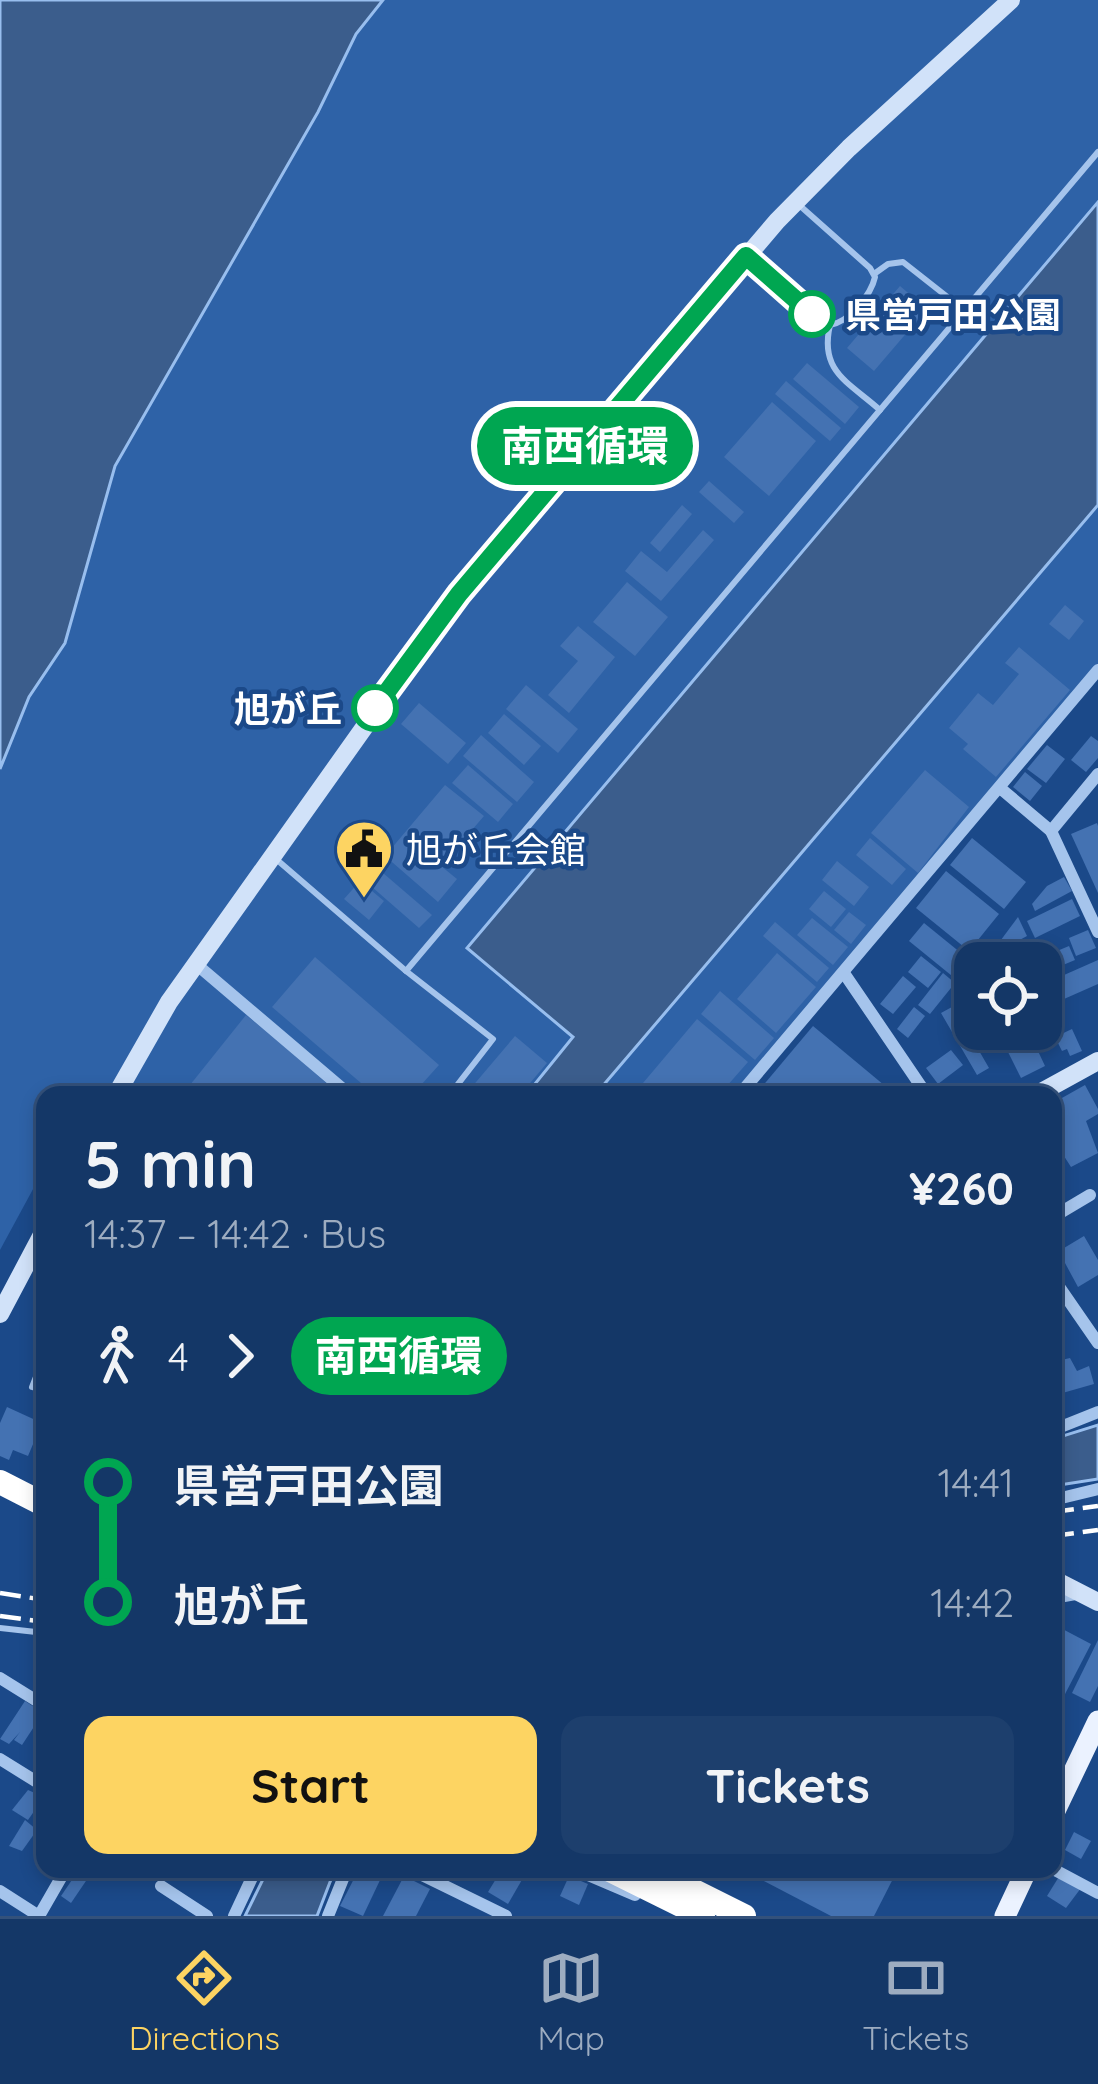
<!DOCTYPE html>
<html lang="en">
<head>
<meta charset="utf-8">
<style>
  body { margin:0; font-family:Quicksand,"Noto Sans JP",sans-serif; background:#1d3f6d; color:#f1f3f6; height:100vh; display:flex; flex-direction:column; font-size:45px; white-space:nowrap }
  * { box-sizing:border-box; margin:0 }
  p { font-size:39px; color:#9dacc0 }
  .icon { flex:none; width:66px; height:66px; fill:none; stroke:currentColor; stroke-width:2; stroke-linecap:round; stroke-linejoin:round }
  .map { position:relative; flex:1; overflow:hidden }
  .sheet { position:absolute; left:36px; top:1086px; width:1026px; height:792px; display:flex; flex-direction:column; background:#143767; border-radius:24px; box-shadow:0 6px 18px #0003,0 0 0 3px #33517b }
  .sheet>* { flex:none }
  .badge { padding:0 24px; border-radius:39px; font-size:42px; line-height:78px }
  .tools { position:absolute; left:954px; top:942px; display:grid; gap:24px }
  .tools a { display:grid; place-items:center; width:108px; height:108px; border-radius:24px; background:#143767; box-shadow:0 6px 18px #0003,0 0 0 3px #33517b; font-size:60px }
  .map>.badge { position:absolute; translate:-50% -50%; box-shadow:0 0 0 6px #fff }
  .legs { display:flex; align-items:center; gap:18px; height:132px; padding:0 48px; font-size:39px }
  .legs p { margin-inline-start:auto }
  .headline { display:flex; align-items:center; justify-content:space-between; height:204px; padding:0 48px }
  h1 { font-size:66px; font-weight:700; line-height:90px }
  .action { display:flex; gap:24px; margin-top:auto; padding:24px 48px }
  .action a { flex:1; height:138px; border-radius:24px; background:#fdd462; color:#111; font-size:48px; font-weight:700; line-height:138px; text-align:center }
  .action a+a { background:#1d3f6d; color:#f1f3f6 }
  ul { padding:0 48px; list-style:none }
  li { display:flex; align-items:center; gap:42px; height:120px; font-size:45px }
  li i { display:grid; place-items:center; width:18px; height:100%; margin:0 15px; background:currentColor }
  li i::after { content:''; width:30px; height:30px; margin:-15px; border:9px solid; border-radius:50%; background:#143767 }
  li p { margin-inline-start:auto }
  li:first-child i { background:linear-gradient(#0000 50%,currentColor 0) }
  li:last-child i { background:linear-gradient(currentColor 50%,#0000 0) }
  .tab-bar { display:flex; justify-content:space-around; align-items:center; height:168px; border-top:3px solid #33517b; background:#143767; font-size:33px; color:#9dacc0 }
  .tab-bar a { display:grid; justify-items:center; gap:6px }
  .tab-bar .current { color:#fdd462 }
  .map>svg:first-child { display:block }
</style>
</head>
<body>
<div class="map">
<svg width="1098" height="1916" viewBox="0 0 1098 1916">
  <rect width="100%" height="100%" fill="#1b4989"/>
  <path fill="#2e62a7" d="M217,0H1098V670L739,1095H45V1167L0,1250V320Z"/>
  <g fill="#3b5d8c" stroke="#98beee" stroke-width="3">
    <path d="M0,0H383L356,34L318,112L115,466L65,643L29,697L0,769Z"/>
    <path d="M1098,202V505L595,1095H526L573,1037L467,948Z"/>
    <path d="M1098,1425V1479L1053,1486V1439Z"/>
    <path d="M268,1869H335L317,1916H245Z"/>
  </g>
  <g fill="#4472b2">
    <path d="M900,286L927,309L874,371L847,348Z"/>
    <path d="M807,363L859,407L845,424L793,379Z"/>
    <path d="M786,381L841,428L830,441L775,394Z"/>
    <path d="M772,402L816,441L769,496L724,457Z"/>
    <path d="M709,481L744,512L734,523L699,492Z"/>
    <path d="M682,505L692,514L660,552L650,543Z"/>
    <path d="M703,530L714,540L661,601L625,571L641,551L667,572Z"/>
    <path d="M627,582L668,617L635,656L593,622Z"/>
    <path d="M1065,605L1084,621L1069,640L1049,624Z"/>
    <path d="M578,626L615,657L569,713L548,695L578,661L560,646Z"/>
    <path d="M1019,647L1070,690L996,777L963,749L968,744L949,728L978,693L993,705L1019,674L1005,663Z"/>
    <path d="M526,685L578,729L558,753L506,709Z"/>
    <path d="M419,703L466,743L448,764L401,724Z"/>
    <path d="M504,714L541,746L524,765L488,733Z"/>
    <path d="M481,735L534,782L517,802L463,756Z"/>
    <path d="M1091,736L1098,741V758L1086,772L1071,760Z"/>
    <path d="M1047,745L1065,759L1046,783L1027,769Z"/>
    <path d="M468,765L513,804L498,822L452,783Z"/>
    <path d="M925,770L969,807L918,873L871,833Z"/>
    <path d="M1025,772L1042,786L1030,801L1013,787Z"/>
    <path d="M445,785L484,816L441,866L457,879L438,902L385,856Z"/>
    <path d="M1097,823L1098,826V893L1071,834Z"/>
    <path d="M870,838L906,869L892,885L856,855Z"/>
    <path d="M972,838L1026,882L1004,909L950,865Z"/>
    <path d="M837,861L869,887L854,906L822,880Z"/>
    <path d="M376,867L432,915L419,928L364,880Z"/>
    <path d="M946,871L999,914L969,951L916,908Z"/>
    <path d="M1064,877L1072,891L1035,911L1032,904L1047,886Z"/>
    <path d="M360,881L384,901L369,920L344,899Z"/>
    <path d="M824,891L846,909L831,927L809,909Z"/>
    <path d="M1072,899L1080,916L1035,938L1027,921Z"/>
    <path d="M849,912L866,925L851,944L834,930Z"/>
    <path d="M1018,917L1027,936L1000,951L995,948Z"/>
    <path d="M812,918L848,947L833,965L797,935Z"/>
    <path d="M775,922L829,968L817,982L763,936Z"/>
    <path d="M924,923L972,962L957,980L909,941Z"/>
    <path d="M1088,930L1096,948L1076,956L1069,938Z"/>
    <path d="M1069,946L1075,960L1051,970L1045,956Z"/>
    <path d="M777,953L816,987L776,1033L737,999Z"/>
    <path d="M921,956L941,972L928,988L908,972Z"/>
    <path d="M315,957L439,1065L412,1095H375L272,1007Z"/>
    <path d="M1098,960V984L1064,999L1055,979Z"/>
    <path d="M943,973L955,983L930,1014L918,1005Z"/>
    <path d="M903,976L916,987L893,1014L880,1004Z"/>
    <path d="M975,983V1029H984L970,1035L989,1068L977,1075L941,1013L961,1002L957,992Z"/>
    <path d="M720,991L774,1038L755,1060L701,1014Z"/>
    <path d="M914,1007L925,1016L908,1038L897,1029Z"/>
    <path d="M1055,1010L1062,1027L1039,1036L1036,1029H1041V1016Z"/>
    <path d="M246,1015L286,1048L340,1095H192L186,1090Z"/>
    <path d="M697,1019L748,1062L719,1095H657L643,1083Z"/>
    <path d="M813,1026L896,1095H755Z"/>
    <path d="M1072,1029L1082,1051L1070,1056L1067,1049L1062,1051L1055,1037Z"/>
    <path d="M1030,1034L1045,1066L1021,1078L1005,1046Z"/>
    <path d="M515,1036L547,1063L520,1095H465Z"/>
    <path d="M951,1050L963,1065L938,1084L926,1068Z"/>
    <path d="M1085,1085L1098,1109V1114L1086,1121L1098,1153L1071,1167L1053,1139V1103Z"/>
    <path d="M1084,1236L1098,1260V1275L1078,1287L1065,1263L1060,1266L1054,1254Z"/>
    <path d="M1070,1358L1077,1371L1089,1366L1094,1384L1059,1394L1053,1383V1362Z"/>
    <path d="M7,1407L42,1423L28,1456L13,1450L9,1460L0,1456V1423Z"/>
    <path d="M1053,1624L1091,1644L1064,1696L1053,1690Z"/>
    <path d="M1098,1640V1686L1090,1702L1072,1693Z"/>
    <path d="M25,1701L43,1713L22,1745L14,1740L20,1732L9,1744L0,1739Z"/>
    <path d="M28,1790L44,1797L28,1820L12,1810Z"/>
    <path d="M25,1820L37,1830L22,1851L9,1846Z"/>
    <path d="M1074,1832L1091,1841L1081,1859L1065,1850Z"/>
    <path d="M359,1869L381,1878L363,1916L340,1906Z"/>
    <path d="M502,1869L523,1878L508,1904L488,1892Z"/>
    <path d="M741,1869H898L874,1916H831Z"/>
    <path d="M78,1871L88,1878L71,1903L61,1896Z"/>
    <path d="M1060,1875L1081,1888L1066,1908L1047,1896Z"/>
    <path d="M404,1876L430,1889L416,1916H383Z"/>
    <path d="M569,1876L588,1884L579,1905L560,1896Z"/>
  </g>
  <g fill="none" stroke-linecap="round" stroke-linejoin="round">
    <g stroke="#a5c4ec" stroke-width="6">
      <path d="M750,260L830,325C849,322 871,295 875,277L870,268L798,204"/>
      <path d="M874,274L888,264L903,262L964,310"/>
      <path d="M830,325C819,372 849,382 880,410"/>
      <path d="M276,859L406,971L493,1039L458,1084L460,1095"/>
      <path d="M406,971L1098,152"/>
      <path d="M45,1354L32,1387L45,1391"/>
      <path d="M0,1628L45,1633"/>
    </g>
    <g stroke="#a5c4ec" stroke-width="12">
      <path d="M1000,788L1051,831L1098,932"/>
      <path d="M1051,831L1098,774"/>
      <path d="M196,964L350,1095"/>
      <path d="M844,973L927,1095"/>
      <path d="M739,1095L1098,670"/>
      <path d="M1053,1217L1090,1195"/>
      <path d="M1053,1278L1098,1343"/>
      <path d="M1053,1430L1098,1412"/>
      <path d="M1053,1500L1098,1489"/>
      <path d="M1053,1598L1081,1593"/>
      <path d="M0,1678L45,1706"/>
      <path d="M0,1759L45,1787"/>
      <path d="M410,1869L506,1916"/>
      <path d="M574,1869L635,1895"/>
      <path d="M1053,1869L1098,1893"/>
      <path d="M161,1886L207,1916"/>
      <path d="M0,1891L39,1916"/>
      <path d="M39,1916L66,1869"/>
      <path d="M234,1916L256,1869"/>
      <path d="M328,1916L347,1869"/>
    </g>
    <g stroke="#d1e2f9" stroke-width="18">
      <path d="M116,1095L169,1002L459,594L777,221L849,148L1011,0"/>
      <path d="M1036,1095L1098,1061"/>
      <path d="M0,1314L45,1229"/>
      <path d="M1053,1579L1098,1602"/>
    </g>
    <g stroke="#ebf2ff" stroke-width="21">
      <path d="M1053,1815L1098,1721"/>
      <path d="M1005,1916L1027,1869"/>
    </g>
    <g stroke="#fff" stroke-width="24">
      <path d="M0,1482L45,1505"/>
      <path d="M608,1869L703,1916"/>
      <path d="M650,1869L744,1916"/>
    </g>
    <g stroke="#fff" stroke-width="4.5" stroke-dasharray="21 9" stroke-linecap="butt">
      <path d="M1053,1512L1098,1506"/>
      <path d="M1053,1536L1098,1530"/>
      <path d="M0,1593L45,1600"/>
      <path d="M0,1616L45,1622"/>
    </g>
  </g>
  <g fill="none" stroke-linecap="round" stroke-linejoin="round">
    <g stroke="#fff" stroke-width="27">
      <path id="line-1" d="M375,708L459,594L746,256L812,314"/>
    </g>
    <use href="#line-1" stroke="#00a651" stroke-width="18"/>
  </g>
  <defs>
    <g id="civic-pin" transform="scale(3)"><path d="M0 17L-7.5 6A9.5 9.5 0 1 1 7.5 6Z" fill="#fdd462" stroke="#1b4989"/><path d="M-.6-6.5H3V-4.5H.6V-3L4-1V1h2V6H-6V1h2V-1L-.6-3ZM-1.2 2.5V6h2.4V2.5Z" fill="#111"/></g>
  </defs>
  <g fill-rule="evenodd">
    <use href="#civic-pin" x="364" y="849"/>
  </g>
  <g fill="#fff" stroke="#00a651" stroke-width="6">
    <circle cx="812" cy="314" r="21"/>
    <circle cx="375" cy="708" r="21"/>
  </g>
  <g text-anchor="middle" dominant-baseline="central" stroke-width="9" stroke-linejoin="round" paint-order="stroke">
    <g font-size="36" font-weight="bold" fill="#fff" stroke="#1b4989" text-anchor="start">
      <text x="845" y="314">県営戸田公園</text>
      <text x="342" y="708" text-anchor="end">旭が丘</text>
    </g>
    <g font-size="36" fill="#fff" stroke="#1b4989" text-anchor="start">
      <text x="406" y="849">旭が丘会館</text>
    </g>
  </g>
</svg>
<div class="tools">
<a><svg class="icon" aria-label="locate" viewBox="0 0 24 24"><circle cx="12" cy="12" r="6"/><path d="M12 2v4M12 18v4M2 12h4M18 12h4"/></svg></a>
</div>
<b class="badge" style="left:585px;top:446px;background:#00a651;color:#fff">南西循環</b>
<section class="sheet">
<div class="headline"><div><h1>5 min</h1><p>14:37 – 14:42 · Bus</p></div><b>¥260</b></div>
<div class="legs"><svg class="icon" aria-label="walk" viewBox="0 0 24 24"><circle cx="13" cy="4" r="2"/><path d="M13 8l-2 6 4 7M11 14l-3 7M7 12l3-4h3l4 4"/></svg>4<svg class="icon" aria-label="forward" viewBox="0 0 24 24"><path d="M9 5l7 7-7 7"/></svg><b class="badge" style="background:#00a651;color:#fff">南西循環</b></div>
<ul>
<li><i style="color:#00a651"></i><b>県営戸田公園</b><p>14:41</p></li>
<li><i style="color:#00a651"></i><b>旭が丘</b><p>14:42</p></li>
</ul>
<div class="action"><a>Start</a><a>Tickets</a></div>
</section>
</div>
<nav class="tab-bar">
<a class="current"><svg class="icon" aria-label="directions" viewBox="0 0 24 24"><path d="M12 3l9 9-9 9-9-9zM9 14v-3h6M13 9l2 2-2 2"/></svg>Directions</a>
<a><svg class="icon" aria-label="map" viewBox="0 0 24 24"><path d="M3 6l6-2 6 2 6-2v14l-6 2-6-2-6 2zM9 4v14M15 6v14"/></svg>Map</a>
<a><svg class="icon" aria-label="tickets" viewBox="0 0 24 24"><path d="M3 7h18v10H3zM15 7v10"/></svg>Tickets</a>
</nav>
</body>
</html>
